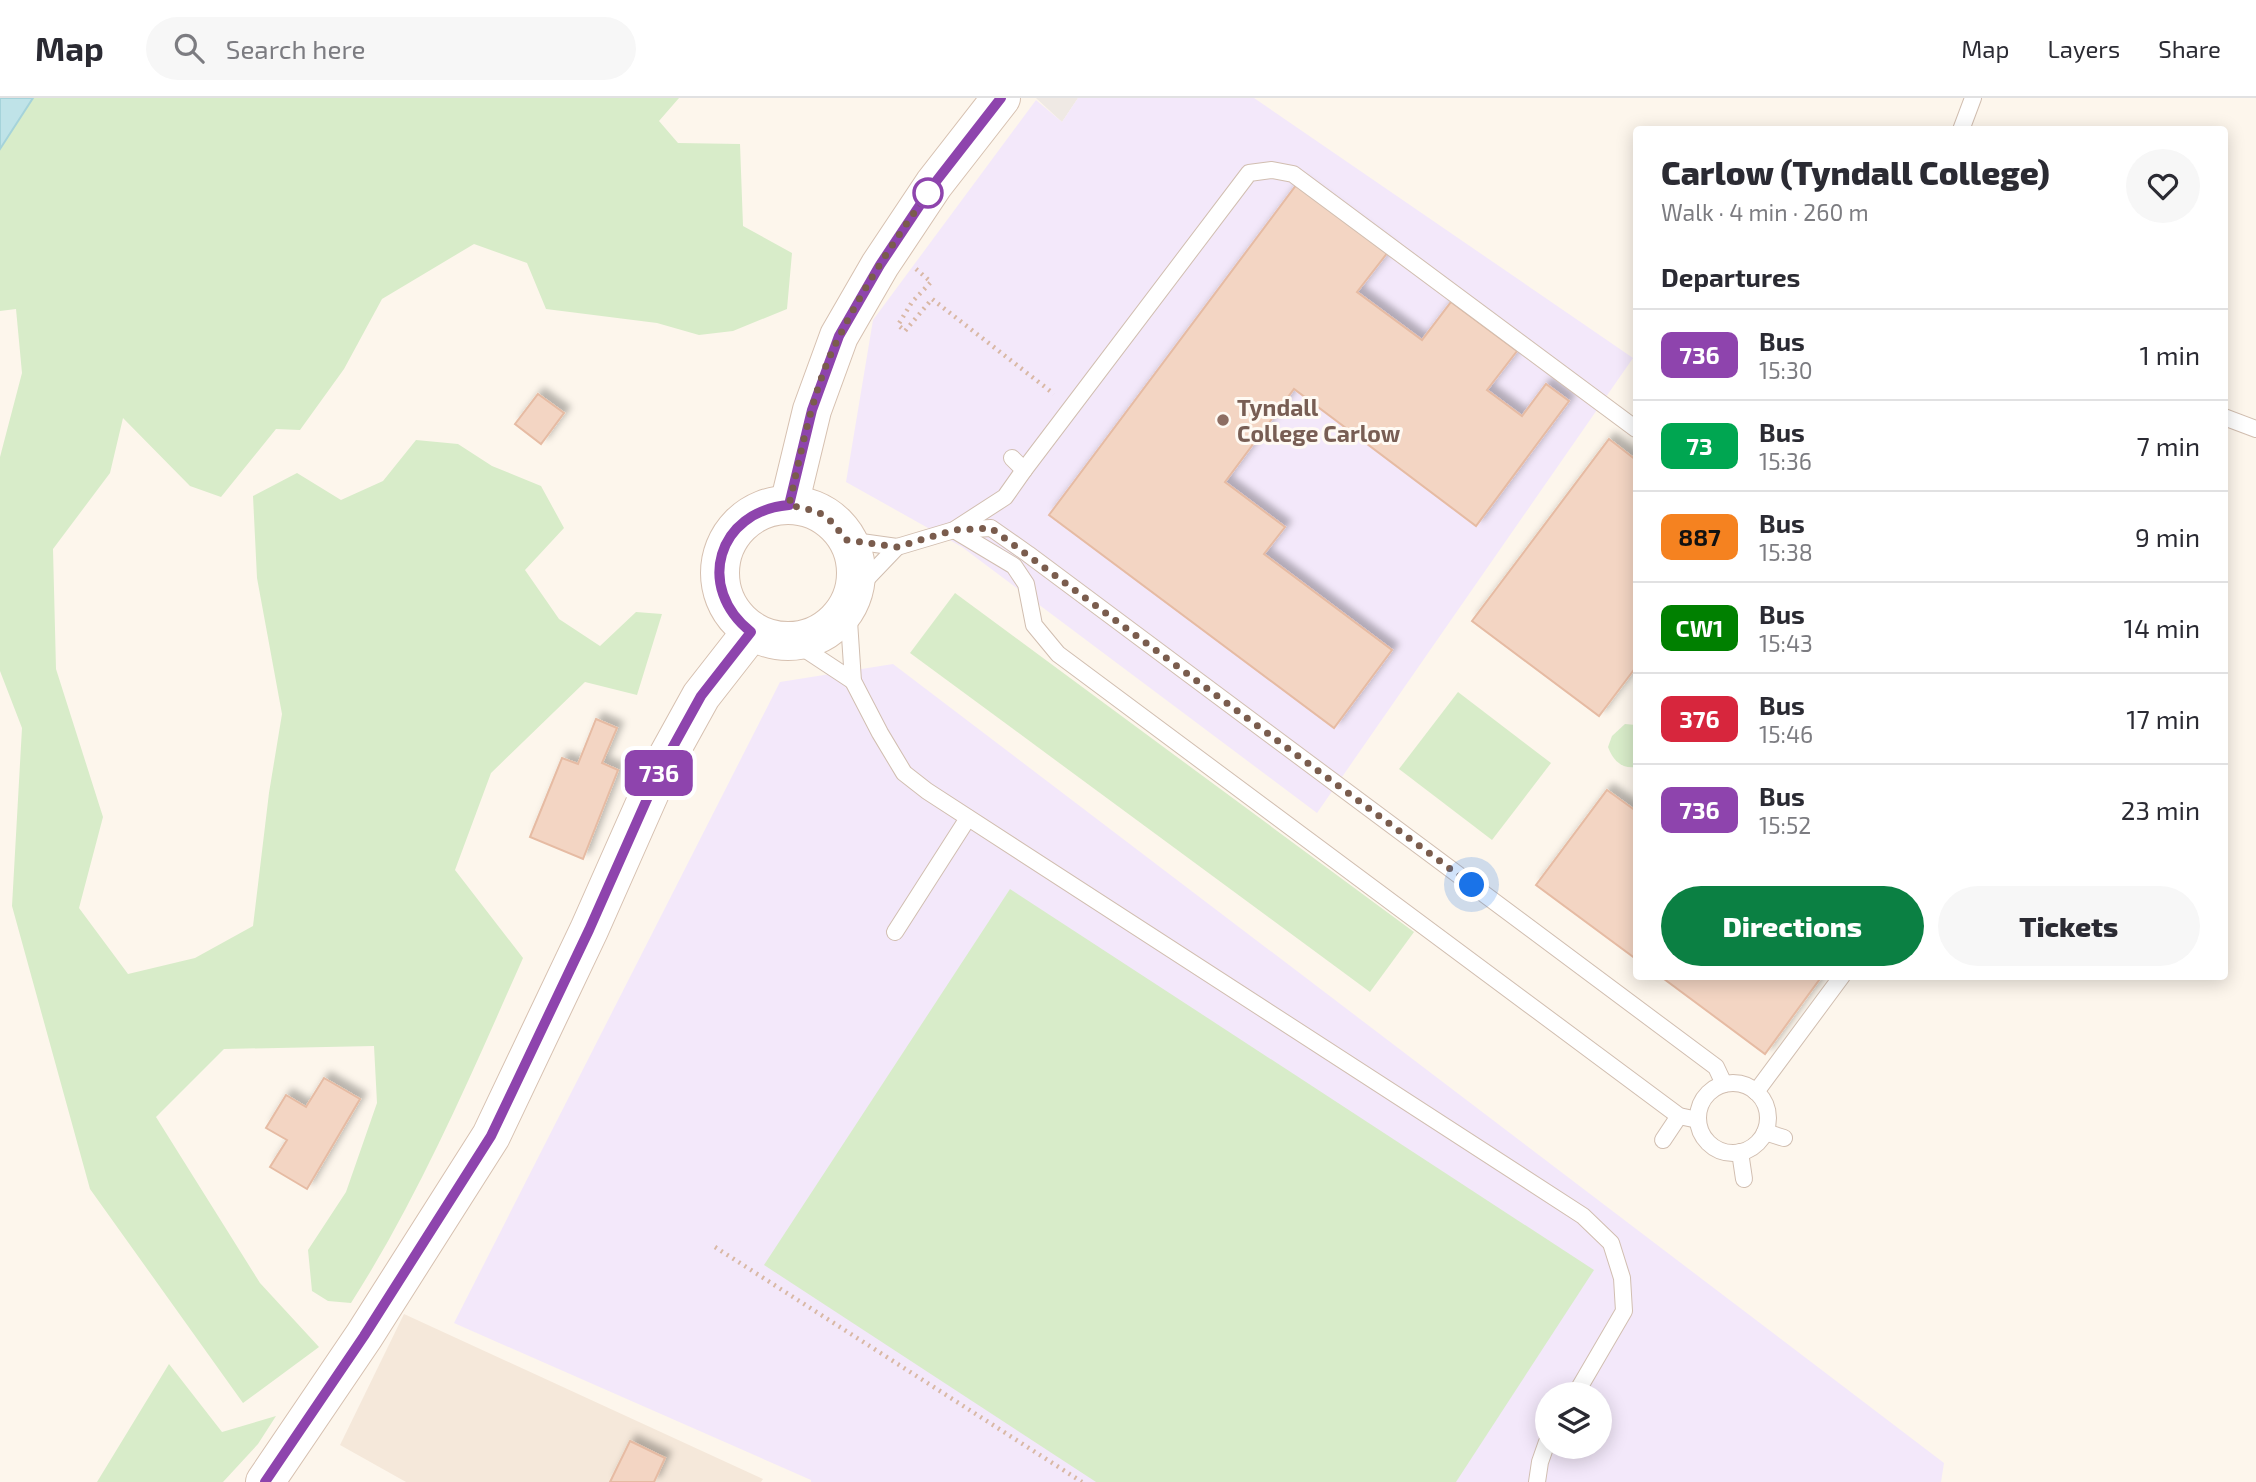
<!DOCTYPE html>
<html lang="en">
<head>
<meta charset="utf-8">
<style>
  body { margin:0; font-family:"Exo 2",sans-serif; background:#f7f7f7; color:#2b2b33; height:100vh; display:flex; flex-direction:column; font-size:26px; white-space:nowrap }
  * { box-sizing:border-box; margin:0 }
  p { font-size:23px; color:#7c7c81 }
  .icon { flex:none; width:38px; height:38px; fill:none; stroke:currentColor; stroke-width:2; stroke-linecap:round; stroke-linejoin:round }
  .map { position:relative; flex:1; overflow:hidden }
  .side { position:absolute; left:1633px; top:28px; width:595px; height:854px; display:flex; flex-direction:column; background:#fff; border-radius:7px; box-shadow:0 4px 18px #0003 }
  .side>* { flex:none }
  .badge { padding:0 14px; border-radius:10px; font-size:24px; line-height:46px }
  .fabs { position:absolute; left:1535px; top:1284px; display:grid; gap:14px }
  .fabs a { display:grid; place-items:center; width:77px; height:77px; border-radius:50%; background:#fff; box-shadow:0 4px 18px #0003; font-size:35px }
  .you { position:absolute; width:35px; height:35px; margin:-18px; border:5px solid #fff; border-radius:50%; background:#1a73e8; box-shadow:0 0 0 10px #1a73e833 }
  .map>.badge { position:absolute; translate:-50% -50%; box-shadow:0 0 0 4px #fff }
  h2 { padding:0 28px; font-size:26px; line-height:63px }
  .round { display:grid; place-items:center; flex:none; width:74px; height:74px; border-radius:37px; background:#f7f7f7 }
  .headline { display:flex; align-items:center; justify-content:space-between; height:119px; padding:0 28px }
  h1 { font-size:33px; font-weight:800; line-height:52px }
  .primary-button { display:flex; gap:14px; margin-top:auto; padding:14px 28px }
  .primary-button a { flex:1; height:80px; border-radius:42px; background:#0b8043; color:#fff; font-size:28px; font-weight:800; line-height:80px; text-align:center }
  .primary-button a+a { background:#f7f7f7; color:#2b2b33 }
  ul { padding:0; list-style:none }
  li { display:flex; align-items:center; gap:21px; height:91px; padding:0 28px; border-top:2px solid #e1e1e2 }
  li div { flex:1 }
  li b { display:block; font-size:26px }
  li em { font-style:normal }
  li .badge { min-width:77px; font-weight:700; text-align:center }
  header { display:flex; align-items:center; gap:42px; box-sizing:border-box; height:98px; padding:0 35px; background:#fff; border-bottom:2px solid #e1e1e2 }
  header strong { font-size:33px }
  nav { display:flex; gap:38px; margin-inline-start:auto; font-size:24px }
  .search { width:490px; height:63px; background:#f7f7f7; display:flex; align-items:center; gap:18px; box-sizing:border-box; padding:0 24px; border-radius:38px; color:#7c7c81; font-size:26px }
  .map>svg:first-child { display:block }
</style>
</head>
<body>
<header>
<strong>Map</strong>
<div class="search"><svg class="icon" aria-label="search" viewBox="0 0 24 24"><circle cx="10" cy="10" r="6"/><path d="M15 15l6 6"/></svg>Search here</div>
<nav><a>Map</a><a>Layers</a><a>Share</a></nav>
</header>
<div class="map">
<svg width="2256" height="1384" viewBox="0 0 2256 1384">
  <defs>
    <filter id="shadow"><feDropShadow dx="6" dy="-6" stdDeviation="3.5" flood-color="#0004"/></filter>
  </defs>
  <rect width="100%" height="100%" fill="#fdf6ec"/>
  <path fill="#f5e8da" d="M404,1216L763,1381L761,1384H406L340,1347Z"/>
  <path fill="#efe9e4" d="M1036,0H1078L1062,24Z"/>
  <g fill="#f3e8fa" fill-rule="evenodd">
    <path d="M1078,0H1254L1633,260L1317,715L962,449L846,384L873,222L1036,2L1062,24Z"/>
    <path d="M893,566L1944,1365L1941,1384H811V1382L454,1225L780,584ZM1547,1297H1600V1349H1547Z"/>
  </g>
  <g fill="#d8ecc9">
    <path d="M33,0H679L659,23L678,45L740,46L743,128L792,155L787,211L733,233L699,237L657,225L546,211L527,165L474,146L382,201L344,271L300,332L276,331L221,399L190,388L123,320L110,375L53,451L56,571L103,719L79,810L128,876L195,860L253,828L269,695L282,616L257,480L253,398L297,375L341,402L383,383L416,342L458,346L492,368L541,388L564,430L525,472L559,521L600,548L636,514L662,516L637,597L585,584L491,675L455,772L523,860C471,977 420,1097 351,1205L328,1203L312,1193L308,1152L346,1094L377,1005L374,948L224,951L156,1019L260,1185L319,1249L243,1305L90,1091L12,808L22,630L0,573V359L22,275L16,211L0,213V51Z"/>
    <path d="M955,495L1414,834L1370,894L910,555Z"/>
    <path d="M1458,594L1551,665L1492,742L1399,671Z"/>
    <path d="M1625,626L1636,627V669C1621,671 1613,662 1608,649L1612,638Z"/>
    <path d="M1010,791L1594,1172L1456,1384H1096L764,1167Z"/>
    <path d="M169,1266L222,1334L276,1318L258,1346L223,1384H97Z"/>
  </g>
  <path fill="#bfe3e8" stroke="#a5d3da" stroke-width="2" d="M0,0H33L0,51Z"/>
  <g fill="#f3d5c3" stroke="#e6bba3" stroke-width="2" filter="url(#shadow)">
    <path d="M1297,86L1388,154L1357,194L1422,242L1451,204L1517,253L1487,292L1522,318L1546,286L1569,303L1476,428L1294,291L1225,384L1285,429L1264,456L1392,552L1334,630L1049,417Z"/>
    <path d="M538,296L564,315L541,346L515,326Z"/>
    <path d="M1609,341L1636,362V569L1599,618L1472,523Z"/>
    <path d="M596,621L617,630L602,665L618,672L583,761L530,739L562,660L578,666Z"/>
    <path d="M1607,692L1636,713V861L1536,787Z"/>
    <path d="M1660,878H1822L1765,956Z"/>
    <path d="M324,980L360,1001L307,1091L270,1069L287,1042L266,1030L286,997L306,1009Z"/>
    <path d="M630,1343L665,1360L654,1384H610Z"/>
  </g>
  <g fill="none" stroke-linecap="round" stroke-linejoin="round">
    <g stroke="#d1beb0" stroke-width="18">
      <g id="service">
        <path d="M1961,32L1973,0"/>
        <path d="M2224,319L2256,331"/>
        <path d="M1024,372L1249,75L1272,72L1293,76L1636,331"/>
        <path d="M954,432L1014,468L1026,486L1034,527L1058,556L1679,1018L1698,1022"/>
        <path d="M957,432L991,430L1028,456L1716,969L1724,986"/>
        <path d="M847,442L897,449L954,432L1005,399L1024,372L1012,360"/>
        <path d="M854,494L897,449"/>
        <path d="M848,508L853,583L880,635L904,675L927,693L1583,1118L1611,1145L1622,1180L1624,1213L1575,1297"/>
        <path d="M794,544L853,583"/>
        <path d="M895,834L968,720"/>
        <circle cx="1733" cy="1020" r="35"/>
        <path d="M1756,994L1842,878"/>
        <path d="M1765,1034L1784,1040"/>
        <path d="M1663,1042L1679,1018"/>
        <path d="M1740,1054L1744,1081"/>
        <path d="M1537,1384L1540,1364L1547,1344"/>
      </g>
    </g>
    <g stroke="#d6c0b0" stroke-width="40">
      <g id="secondary">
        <circle cx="788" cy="475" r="68"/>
        <path d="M789,407L812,312L839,238L880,167L934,86L1001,0"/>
        <path d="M265,1384L364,1238L491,1038L589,832L659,674L701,598L751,534"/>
      </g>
    </g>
    <g stroke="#d9b8a5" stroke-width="4.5" stroke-dasharray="2 5" stroke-linecap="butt">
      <path d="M916,171L931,184L912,204L898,227L905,233L932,201L1054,296"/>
      <path d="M715,1149L1082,1384"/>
    </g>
    <use href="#service" stroke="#fff" stroke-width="16"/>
    <use href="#secondary" stroke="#fff" stroke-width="38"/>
  </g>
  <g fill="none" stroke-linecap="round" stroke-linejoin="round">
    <g stroke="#fff" stroke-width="16">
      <path id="line" d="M265,1384L364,1238L491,1038L589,832L659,674L701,598L751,534C695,490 717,413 789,407L812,312L839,238L880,167L934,86L1001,0"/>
    </g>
    <use href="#line" stroke="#8e44ad" stroke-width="10"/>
    <path stroke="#7a5c4d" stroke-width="7" stroke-dasharray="0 12.6" d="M928,95C896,140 865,187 840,237C813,288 802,351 789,407L816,413L828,420L847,442L897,449L954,432L991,430L1472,787"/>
  </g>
  <circle fill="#fff" stroke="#8e44ad" stroke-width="3.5" cx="928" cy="95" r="14"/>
  <circle fill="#8d6e63" stroke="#fffaf3" stroke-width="2.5" cx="1223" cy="322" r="7"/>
  <g text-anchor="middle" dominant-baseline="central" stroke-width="6" stroke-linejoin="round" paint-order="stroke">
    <g font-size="23" font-weight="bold" fill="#785e54" stroke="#fffaf3" text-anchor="start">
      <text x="1237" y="309">Tyndall<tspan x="1237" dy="26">College Carlow</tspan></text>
    </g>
  </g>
</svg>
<div class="fabs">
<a><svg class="icon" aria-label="layers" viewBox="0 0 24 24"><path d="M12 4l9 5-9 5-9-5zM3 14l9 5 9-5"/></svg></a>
</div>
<div class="you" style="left:1472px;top:787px"></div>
<b class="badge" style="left:659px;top:675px;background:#8e44ad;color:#fff">736</b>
<section class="side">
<div class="headline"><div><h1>Carlow (Tyndall College)</h1><p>Walk · 4 min · 260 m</p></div><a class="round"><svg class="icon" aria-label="heart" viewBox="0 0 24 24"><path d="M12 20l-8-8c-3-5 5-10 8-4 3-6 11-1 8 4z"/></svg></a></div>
<h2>Departures</h2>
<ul>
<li><span class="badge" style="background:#8e44ad;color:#fff">736</span><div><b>Bus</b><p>15:30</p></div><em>1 min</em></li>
<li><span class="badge" style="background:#00a651;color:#fff">73</span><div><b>Bus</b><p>15:36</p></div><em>7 min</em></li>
<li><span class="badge" style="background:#f58220;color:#111">887</span><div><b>Bus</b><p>15:38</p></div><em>9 min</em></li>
<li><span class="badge" style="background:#008000;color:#fff">CW1</span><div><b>Bus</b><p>15:43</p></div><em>14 min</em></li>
<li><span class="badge" style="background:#d7263d;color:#fff">376</span><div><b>Bus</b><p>15:46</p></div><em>17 min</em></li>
<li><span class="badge" style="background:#8e44ad;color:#fff">736</span><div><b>Bus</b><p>15:52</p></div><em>23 min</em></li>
</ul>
<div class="primary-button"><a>Directions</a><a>Tickets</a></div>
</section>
</div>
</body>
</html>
